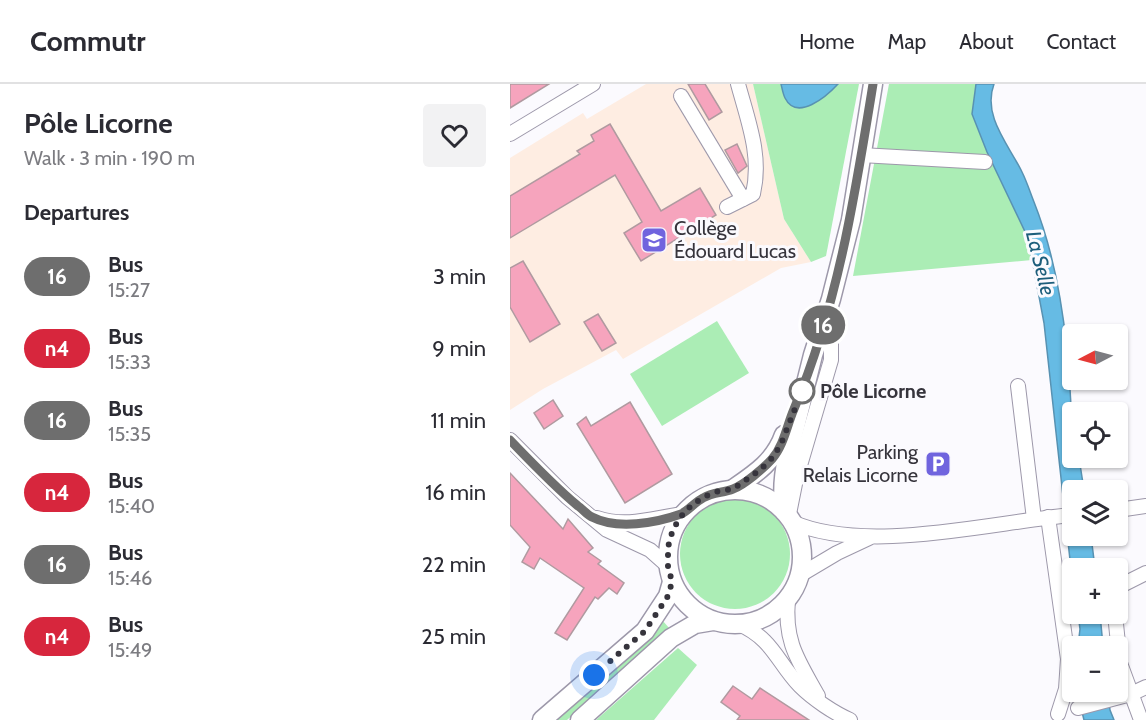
<!DOCTYPE html>
<html lang="en">
<head>
<meta charset="utf-8">
<style>
  body { margin:0; font-family:Cabin,sans-serif; background:#f2f2f3; color:#2b2b33; height:100vh; display:flex; flex-direction:column; font-size:22px; white-space:nowrap }
  * { box-sizing:border-box; margin:0 }
  p { font-size:20px; color:#7c7c81 }
  .icon { flex:none; width:33px; height:33px; fill:none; stroke:currentColor; stroke-width:2; stroke-linecap:round; stroke-linejoin:round }
  .map { position:relative; flex:1; overflow:hidden }
  .side { display:flex; flex-direction:column; background:#fff; width:510px }
  .side>* { flex:none }
  .badge { padding:0 12px; border-radius:20px; font-size:21px; line-height:39px }
  .needle { width:39px; rotate:264deg }
  .fabs { position:absolute; left:552px; top:240px; display:grid; gap:12px }
  .fabs a { display:grid; place-items:center; width:66px; height:66px; border-radius:6px; background:#fff; box-shadow:0 2px 4px #0004; font-size:30px }
  .you { position:absolute; width:30px; height:30px; margin:-15px; border:4px solid #fff; border-radius:50%; background:#1a73e8; box-shadow:0 0 0 9px #1a73e833 }
  .map>.badge { position:absolute; translate:-50% -50%; box-shadow:0 0 0 3px #fff }
  h2 { padding:0 24px; font-size:22px; line-height:54px }
  .round { display:grid; place-items:center; flex:none; width:63px; height:63px; border-radius:6px; background:#f2f2f3 }
  .head { display:flex; align-items:center; justify-content:space-between; height:102px; padding:0 24px }
  h1 { font-size:28px; font-weight:800; line-height:45px }
  ul { padding:0; list-style:none }
  li { display:flex; align-items:center; gap:18px; height:72px; padding:0 24px }
  li div { flex:1 }
  li b { display:block; font-size:22px }
  li em { font-style:normal }
  li .badge { min-width:66px; font-weight:700; text-align:center }
  header { display:flex; align-items:center; gap:36px; box-sizing:border-box; height:84px; padding:0 30px; background:#fff; border-bottom:2px solid #e1e1e2 }
  header strong { font-size:28px }
  nav { display:flex; gap:33px; margin-inline-start:auto; font-size:21px }
  main { display:flex; flex:1; min-height:0 }
  .map>svg:first-child { display:block }
</style>
</head>
<body>
<header>
<strong>Commutr</strong>
<nav><a>Home</a><a>Map</a><a>About</a><a>Contact</a></nav>
</header>
<main>
<section class="side">
<div class="head"><div><h1>Pôle Licorne</h1><p>Walk · 3 min · 190 m</p></div><a class="round"><svg class="icon" aria-label="heart" viewBox="0 0 24 24"><path d="M12 20l-8-8c-3-5 5-10 8-4 3-6 11-1 8 4z"/></svg></a></div>
<h2>Departures</h2>
<ul>
<li><span class="badge" style="background:#6e6e6e;color:#fff">16</span><div><b>Bus</b><p>15:27</p></div><em>3 min</em></li>
<li><span class="badge" style="background:#d7263d;color:#fff">n4</span><div><b>Bus</b><p>15:33</p></div><em>9 min</em></li>
<li><span class="badge" style="background:#6e6e6e;color:#fff">16</span><div><b>Bus</b><p>15:35</p></div><em>11 min</em></li>
<li><span class="badge" style="background:#d7263d;color:#fff">n4</span><div><b>Bus</b><p>15:40</p></div><em>16 min</em></li>
<li><span class="badge" style="background:#6e6e6e;color:#fff">16</span><div><b>Bus</b><p>15:46</p></div><em>22 min</em></li>
<li><span class="badge" style="background:#d7263d;color:#fff">n4</span><div><b>Bus</b><p>15:49</p></div><em>25 min</em></li>
</ul>
</section>
<div class="map">
<svg width="636" height="636" viewBox="0 0 636 636">
  <rect width="100%" height="100%" fill="#fbfafe"/>
  <path fill="#feede2" d="M136,0H243L274,135L301,178L271,184L113,275L106,266L33,305L0,326V74L73,29L77,35Z"/>
  <g fill="#abedb5">
    <path d="M243,0H349L316,172L301,178L274,135Z"/>
    <path d="M379,0H466L462,30L477,68L518,154L522,176L343,192Z"/>
    <path d="M207,237L239,289L152,342L120,290Z"/>
    <circle cx="225" cy="470" r="55"/>
    <path d="M152,536L160,545L57,636H42Z"/>
    <path d="M168,564L187,581L144,636H86Z"/>
  </g>
  <g fill="#66bbe4" stroke="#5892b2" stroke-width="1.5">
    <path d="M271,0H328C317,12 287,38 275,14C273,10 272,4 271,0Z"/>
    <path d="M466,0H484C472,32 499,61 512,88C517,98 520,108 524,118C555,196 562,291 562,374H569L574,406H562V452H581L585,484H562V494L534,239L518,154L477,68L462,30Z"/>
    <path d="M568,530H590L593,562H568L570,545Z"/>
    <path d="M567,608H598L600,626L604,636H574Z"/>
  </g>
  <g fill="#f6a4bd" stroke="#b09aa0" stroke-width="1.5">
    <path d="M0,0H39L0,24Z"/>
    <path d="M178,0H195L212,28L199,36Z"/>
    <path d="M100,40L151,127L190,104L206,131L131,177L114,149L132,138L105,91L0,154V112L70,70L67,67L84,57L81,51Z"/>
    <path d="M227,60L237,82L228,89L215,66Z"/>
    <path d="M13,177L50,240L20,258L0,223V184Z"/>
    <path d="M88,230L106,259L92,267L74,238Z"/>
    <path d="M43,316L53,332L34,345L24,329Z"/>
    <path d="M120,318L162,390L115,419L67,340L76,333L81,342Z"/>
    <path d="M0,389L53,445L58,435L83,464L78,468L91,477L88,480L114,499L107,510L99,504L88,515L85,513L57,556L45,549L74,504L30,474L24,485L12,478L20,463L0,441Z"/>
    <path d="M223,602L242,615L250,604L299,636H227L230,632L211,618Z"/>
  </g>
  <g fill="none" stroke-linecap="round" stroke-linejoin="round">
    <g stroke="#9d98aa" stroke-width="16">
      <g id="minor">
        <path d="M171,12L233,115"/>
        <path d="M0,50L83,0"/>
        <path d="M351,71L475,78"/>
        <path d="M217,123L243,110C252,72 238,37 228,0"/>
        <path d="M508,302L524,435"/>
        <path d="M0,356L57,413L97,446L140,466L158,482"/>
        <path d="M608,426L636,422"/>
        <path d="M279,430L286,395L321,276V223"/>
        <path d="M538,433L558,575L556,605L548,630"/>
        <path d="M87,434C117,444 143,434 173,430"/>
        <path d="M282,438C356,471 482,438 562,431"/>
        <path d="M290,491L327,469L359,454"/>
        <path d="M608,503L636,489"/>
        <path d="M278,515C274,558 288,576 308,612"/>
        <path d="M605,530L610,579L631,636"/>
        <path d="M229,540C263,555 267,578 290,602C303,615 324,629 340,636"/>
        <path d="M568,624L621,610L636,603"/>
      </g>
    </g>
    <g stroke="#9d98aa" stroke-width="21">
      <g id="major">
        <path d="M223,405C245,390 265,377 274,351"/>
        <circle cx="225" cy="473" r="67"/>
        <path d="M275,428C272,410 273,393 277,375L303,271L321,215L341,136L363,0"/>
        <path d="M32,636L135,547L158,512L162,498"/>
        <path d="M70,636L161,554L185,540L203,537"/>
      </g>
    </g>
    <use href="#minor" stroke="#fff" stroke-width="14"/>
    <use href="#major" stroke="#fff" stroke-width="18"/>
  </g>
  <g fill="none" stroke-linecap="round" stroke-linejoin="round">
    <g stroke="#fff" stroke-width="14">
      <path id="line" d="M0,356C22,379 44,402 68,422C73,425 77,431 82,433C107,446 146,439 171,430C178,427 185,418 193,414C203,408 213,409 223,405C234,401 254,384 262,375C274,361 277,341 284,325C328,221 345,111 363,0"/>
    </g>
    <use href="#line" stroke="#6e6e6e" stroke-width="9"/>
    <path stroke="#36343c" stroke-width="6" stroke-dasharray="0 10.8" d="M84,591L135,547L158,512L162,498L158,482V463L163,445L173,430L183,420L196,412L209,407L223,405L250,386L263,373L271,360L292,307"/>
  </g>
  <defs>
    <g id="school-square" transform="scale(1.35)"><rect x="-9" y="-9" width="18" height="18" rx="4" fill="#7064de" stroke="#fbfafe"/><path d="M0-5L7-2L0 1L-7-2ZM-4 1L0 2.5L4 1V4Q0 6-4 4Z" fill="#fff"/></g>
    <g id="parking-square" transform="scale(1.35)"><rect x="-9" y="-9" width="18" height="18" rx="4" fill="#7064de" stroke="#fbfafe"/><path d="M-3.5-5.5H1a3.5 3.5 0 0 1 0 7H-1V5.5H-3.5ZM-1-3.4V-.6H.8a1.4 1.4 0 0 0 0-2.8Z" fill="#fff"/></g>
  </defs>
  <g fill-rule="evenodd">
    <use href="#school-square" x="144" y="156"/>
    <use href="#parking-square" x="428" y="380"/>
  </g>
  <circle fill="#fff" stroke="#6e6e6e" stroke-width="3" cx="292" cy="307" r="12"/>
  <g text-anchor="middle" dominant-baseline="central" stroke-width="6" stroke-linejoin="round" paint-order="stroke">
    <g font-size="20" fill="#36343c" stroke="#fbfafe" text-anchor="start">
      <text x="164" y="144">Collège<tspan x="164" dy="23">Édouard Lucas</tspan></text>
      <text x="408" y="368" text-anchor="end">Parking<tspan x="408" dy="23">Relais Licorne</tspan></text>
    </g>
    <g font-size="20" font-weight="bold" fill="#36343c" stroke="#fbfafe" text-anchor="start">
      <text x="310" y="307">Pôle Licorne</text>
    </g>
    <g font-size="21" font-style="italic" fill="#1d5e7b" stroke="#fbfafe">
      <text transform="translate(531 179) rotate(76)">La Selle</text>
    </g>
  </g>
</svg>
<div class="fabs">
<a><svg class="needle" viewBox="-14 -14 28 28"><path d="M0-13l5 13h-10z" fill="#e53935"/><path d="M0 13l5-13h-10z" fill="#7c7c81"/></svg></a>
<a><svg class="icon" aria-label="locate" viewBox="0 0 24 24"><circle cx="12" cy="12" r="6"/><path d="M12 2v4M12 18v4M2 12h4M18 12h4"/></svg></a>
<a><svg class="icon" aria-label="layers" viewBox="0 0 24 24"><path d="M12 4l9 5-9 5-9-5zM3 14l9 5 9-5"/></svg></a>
<a>+</a>
<a>−</a>
</div>
<div class="you" style="left:84px;top:591px"></div>
<b class="badge" style="left:313px;top:241px;background:#6e6e6e;color:#fff">16</b>
</div>
</main>
</body>
</html>
